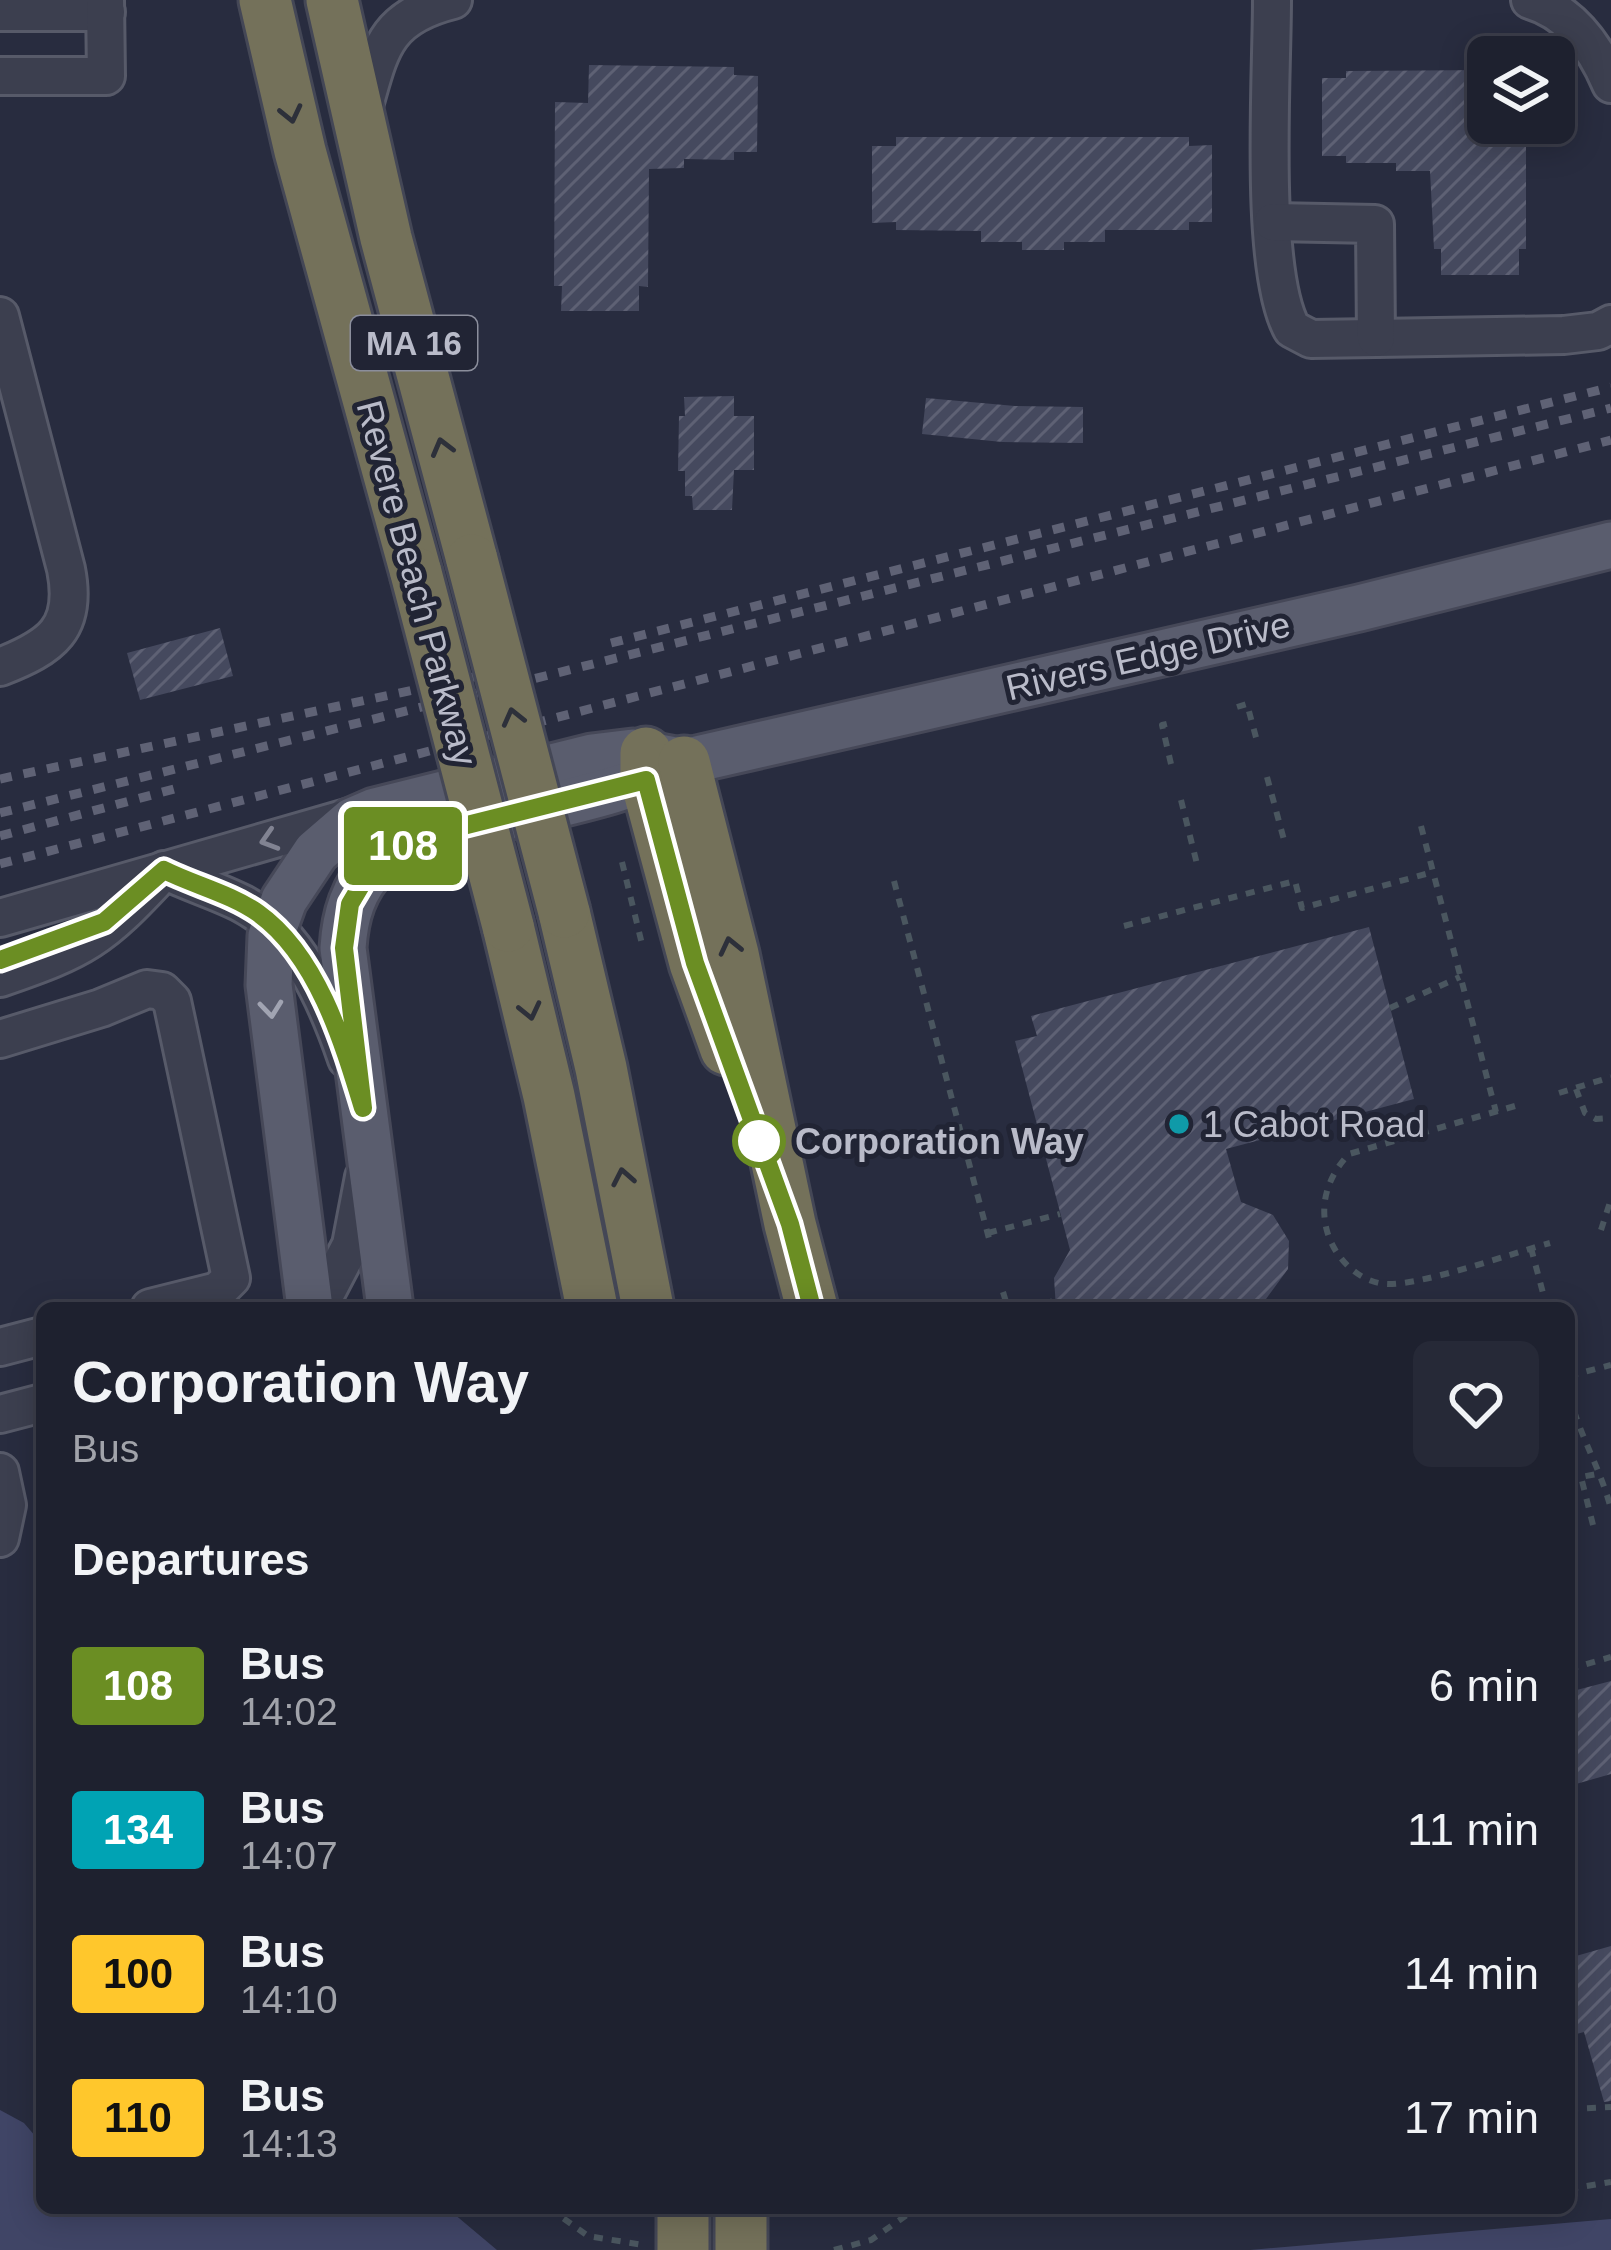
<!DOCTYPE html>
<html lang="en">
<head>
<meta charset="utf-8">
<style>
  body { margin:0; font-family:Helvetica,sans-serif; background:#262937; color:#f1f3f6; height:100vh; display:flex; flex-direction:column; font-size:45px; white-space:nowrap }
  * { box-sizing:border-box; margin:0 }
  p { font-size:39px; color:#a1a3aa }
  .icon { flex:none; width:66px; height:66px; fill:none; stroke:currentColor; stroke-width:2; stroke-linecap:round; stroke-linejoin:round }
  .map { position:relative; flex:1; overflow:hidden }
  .panel { position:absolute; left:36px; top:1302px; width:1539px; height:912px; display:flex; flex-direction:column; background:#1e212f; border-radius:18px; box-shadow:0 6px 30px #0003,0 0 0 3px #3c3e4b }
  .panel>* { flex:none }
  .badge { padding:0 24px; border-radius:9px; font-size:42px; line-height:78px }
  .controls { position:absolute; left:1467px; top:36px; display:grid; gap:24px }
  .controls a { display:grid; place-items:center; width:108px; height:108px; border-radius:18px; background:#1e212f; box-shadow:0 6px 30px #0003,0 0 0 3px #3c3e4b; font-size:60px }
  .map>.badge { position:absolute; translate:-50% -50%; box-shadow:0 0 0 6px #fff }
  h2 { padding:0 36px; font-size:45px; line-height:108px }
  .round { display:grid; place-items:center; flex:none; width:126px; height:126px; border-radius:18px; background:#262937 }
  .summary { display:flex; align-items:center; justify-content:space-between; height:204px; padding:0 36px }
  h1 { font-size:57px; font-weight:800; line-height:90px }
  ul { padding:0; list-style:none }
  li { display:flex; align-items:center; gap:36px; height:144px; padding:0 36px }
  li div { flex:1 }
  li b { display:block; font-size:45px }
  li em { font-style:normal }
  li .badge { min-width:132px; font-weight:700; text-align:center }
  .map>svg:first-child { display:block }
</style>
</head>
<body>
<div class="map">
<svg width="1611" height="2250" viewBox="0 0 1611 2250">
  <defs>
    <pattern id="building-hatch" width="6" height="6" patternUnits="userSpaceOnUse" patternTransform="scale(3)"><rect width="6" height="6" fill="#45495e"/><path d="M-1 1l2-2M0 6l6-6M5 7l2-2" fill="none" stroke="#5e6174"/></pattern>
  </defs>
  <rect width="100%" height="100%" fill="#282c3f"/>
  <g fill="#404566">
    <path d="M0,2110L24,2123L42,2144V2208H447L497,2250H0Z"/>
    <path d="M1611,2219V2250H1250Z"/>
  </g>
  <g fill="url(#building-hatch)">
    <path d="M589,65L734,67V75L758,76L757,152H734V160L684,159V168L649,169L648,287L639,286V311H561L562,286H554L555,102L588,103Z"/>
    <path d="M1488,70V123H1526V249H1519V275H1441V249H1434L1430,171H1396V163H1346V156H1322V78H1346V71Z"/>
    <path d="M896,137H1189V146L1212,145V222H1189V230H1105V242H1064V250H1022V242H981V231L896,230V222L872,223V146H896Z"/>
    <path d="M734,396V416H754V470H734L732,510H693L692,496H685V471H678L679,416H685L684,397Z"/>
    <path d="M926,398L1015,406L1083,407V443L1002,442L922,434Z"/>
    <path d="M220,628L233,676L140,700L127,653Z"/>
    <path d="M1369,927L1414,1099L1226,1149L1241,1202L1273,1215L1289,1241L1288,1269L1266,1299L1268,1308H1056L1054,1278L1070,1250L1015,1041L1037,1036L1031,1016Z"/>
    <path d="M1611,1681V1774L1569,1786V1692Z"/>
    <path d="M1611,1946V2101L1604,2102L1584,2032L1569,2036V1958Z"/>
  </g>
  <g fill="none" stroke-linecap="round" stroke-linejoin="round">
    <g stroke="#575a69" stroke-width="42">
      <g id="minor">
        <path d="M1272,0C1272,76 1259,269 1292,329L1311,339L1376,338L1564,335L1598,331L1611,324"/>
        <path d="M1530,0C1571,12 1595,46 1611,84"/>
        <path d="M0,12H106"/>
        <path d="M0,76H106L105,0"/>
        <path d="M361,116C380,52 381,18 453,0"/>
        <path d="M1273,222L1375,224L1376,338"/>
        <path d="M0,316L66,569C78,629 51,647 0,667"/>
        <path d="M164,870C190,883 218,891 243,904C298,933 328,1003 347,1059"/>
        <path d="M0,918L354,816"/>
        <path d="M0,978C85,949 101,939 162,873"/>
        <path d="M0,1039L101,1008L147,989L162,991L172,1001L231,1278L218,1291L150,1308"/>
        <path d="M318,1308L351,1245L364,1177"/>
        <path d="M0,1347L42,1336"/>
        <path d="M0,1414L42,1403"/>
        <path d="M0,1472L7,1505L0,1538"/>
      </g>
    </g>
    <g stroke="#464858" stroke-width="51">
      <g id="major">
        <path d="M310,1308L269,985L271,936L284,900L316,852L352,821L375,811L592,757L633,752L681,761"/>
        <path d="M390,1308L343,948C345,916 353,887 377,864C409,834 457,828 498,819C561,803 626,792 684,762L1359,608L1611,545"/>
      </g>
    </g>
    <g stroke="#444756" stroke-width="57">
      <g id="highway">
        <path d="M265,0L300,151L416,573"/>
        <path d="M332,0L386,238L472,560"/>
        <path d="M646,753V780L695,963L726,1049"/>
        <path d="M684,762L733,954L790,1224L812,1308"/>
        <path d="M564,912L601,1068L648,1308"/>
        <path d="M508,926L549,1096L592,1308"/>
      </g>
    </g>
    <g stroke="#4a565f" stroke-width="6" stroke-dasharray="9 9" stroke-linecap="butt">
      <path d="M1237,707L1247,704L1257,741"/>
      <path d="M1171,764L1162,725L1174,722"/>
      <path d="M1267,777L1284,840"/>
      <path d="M1181,800L1197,864"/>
      <path d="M1421,826L1496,1112"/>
      <path d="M622,862L642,944"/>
      <path d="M894,881L991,1246"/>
      <path d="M1124,926L1295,881L1302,908L1433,872"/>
      <path d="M1390,1008L1460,977"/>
      <path d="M1576,1089L1585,1113L1596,1119L1611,1118"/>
      <path d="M1559,1093L1611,1077"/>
      <path d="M1515,1106L1349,1154C1329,1175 1319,1202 1327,1231C1334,1257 1358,1282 1386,1284C1420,1286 1513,1253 1550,1243"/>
      <path d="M1601,1230L1611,1199"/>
      <path d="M988,1233L1060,1214"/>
      <path d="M1531,1248L1547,1308"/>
      <path d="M1003,1292L1008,1308"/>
      <path d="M1026,1308L1054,1301"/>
      <path d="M1569,1376L1611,1365"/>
      <path d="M1569,1394C1580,1437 1600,1467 1611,1509"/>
      <path d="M1593,1525L1581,1477L1602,1473"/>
      <path d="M1569,1669L1611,1657"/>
      <path d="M1569,2109L1611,2107"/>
      <path d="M1569,2189L1611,2182"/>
      <path d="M549,2208L588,2236L643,2245"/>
      <path d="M834,2250L871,2240L917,2208"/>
    </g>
    <use href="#minor" stroke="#3c3f4f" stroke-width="36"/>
    <use href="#major" stroke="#5a5d6e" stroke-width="45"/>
    <use href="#highway" stroke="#74715a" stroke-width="51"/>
    <g stroke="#5f6275" stroke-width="9" stroke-dasharray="12 12" stroke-linecap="butt">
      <path d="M611,643L1611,387"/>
      <path d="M0,779L483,675"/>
      <path d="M0,813L1611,408"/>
      <path d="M0,836L174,789"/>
      <path d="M0,864L1611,440"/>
    </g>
    <g stroke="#444756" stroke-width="57" stroke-linecap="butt">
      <g id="highway-bridge">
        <path d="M472,560L564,912"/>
        <path d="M416,573L508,926"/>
        <path d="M683,2208V2250"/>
        <path d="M741,2208V2250"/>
      </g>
    </g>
    <use href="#highway-bridge" stroke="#74715a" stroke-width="51"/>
  </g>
  <defs><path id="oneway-chevron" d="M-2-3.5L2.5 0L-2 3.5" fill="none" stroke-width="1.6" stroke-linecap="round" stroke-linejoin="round" transform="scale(3)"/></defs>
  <g stroke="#2d303a">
    <use href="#oneway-chevron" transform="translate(291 114) rotate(77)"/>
    <use href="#oneway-chevron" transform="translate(442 447) rotate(-105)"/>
    <use href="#oneway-chevron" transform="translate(513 717) rotate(-104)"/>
    <use href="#oneway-chevron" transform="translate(730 946) rotate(-103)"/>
    <use href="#oneway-chevron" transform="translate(530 1011) rotate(77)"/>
    <use href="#oneway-chevron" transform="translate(623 1177) rotate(-101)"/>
  </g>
  <use stroke="#818392" href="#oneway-chevron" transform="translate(269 840) rotate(163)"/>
  <use stroke="#a1a4b2" href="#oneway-chevron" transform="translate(271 1009) rotate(84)"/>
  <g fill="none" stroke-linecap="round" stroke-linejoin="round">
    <g stroke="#fff" stroke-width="27">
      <path id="line" d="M0,960L104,922L164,870C194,885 231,894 258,913C317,955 343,1042 363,1108L344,948L350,904L369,872L394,850L431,834L646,780L695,963L790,1224L812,1308"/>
    </g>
    <use href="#line" stroke="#6b8e23" stroke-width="18"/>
  </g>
  <circle fill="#0f9aa8" stroke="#212434" stroke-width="4.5" cx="1179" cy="1124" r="12"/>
  <circle fill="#fff" stroke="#6b8e23" stroke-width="6" cx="759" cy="1141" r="24"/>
  <g text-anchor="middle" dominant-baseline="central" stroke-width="10" stroke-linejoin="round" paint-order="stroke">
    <rect fill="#212434" stroke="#8b8e9c" stroke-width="3" x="351" y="316" width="126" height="54" rx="9"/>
    <g font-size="33" font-weight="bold" fill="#b9bbc9">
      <text x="414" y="343">MA 16</text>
    </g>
    <g font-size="36" fill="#b9bbc9" stroke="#212434">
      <text transform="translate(417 583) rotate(75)">Revere Beach Parkway</text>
      <text transform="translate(1148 656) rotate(-13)">Rivers Edge Drive</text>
    </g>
    <g font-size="36" fill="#b9bbc9" stroke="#212434" text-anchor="start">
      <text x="1203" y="1124">1 Cabot Road</text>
    </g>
    <g font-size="36" font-weight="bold" fill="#b9bbc9" stroke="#212434" text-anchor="start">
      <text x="795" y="1141">Corporation Way</text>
    </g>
  </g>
</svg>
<div class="controls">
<a><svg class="icon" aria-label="layers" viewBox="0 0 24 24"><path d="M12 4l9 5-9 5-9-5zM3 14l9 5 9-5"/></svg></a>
</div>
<b class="badge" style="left:403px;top:846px;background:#6b8e23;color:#fff">108</b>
<section class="panel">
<div class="summary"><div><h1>Corporation Way</h1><p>Bus</p></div><a class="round"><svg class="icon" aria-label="heart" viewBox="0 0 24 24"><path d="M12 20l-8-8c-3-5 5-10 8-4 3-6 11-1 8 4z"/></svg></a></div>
<h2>Departures</h2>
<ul>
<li><span class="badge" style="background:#6b8e23;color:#fff">108</span><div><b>Bus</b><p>14:02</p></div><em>6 min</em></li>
<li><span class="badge" style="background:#00a3b4;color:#fff">134</span><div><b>Bus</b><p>14:07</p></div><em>11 min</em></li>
<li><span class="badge" style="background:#ffc72c;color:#111">100</span><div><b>Bus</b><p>14:10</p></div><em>14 min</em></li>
<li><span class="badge" style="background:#ffc72c;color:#111">110</span><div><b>Bus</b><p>14:13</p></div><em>17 min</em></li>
</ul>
</section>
</div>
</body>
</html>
